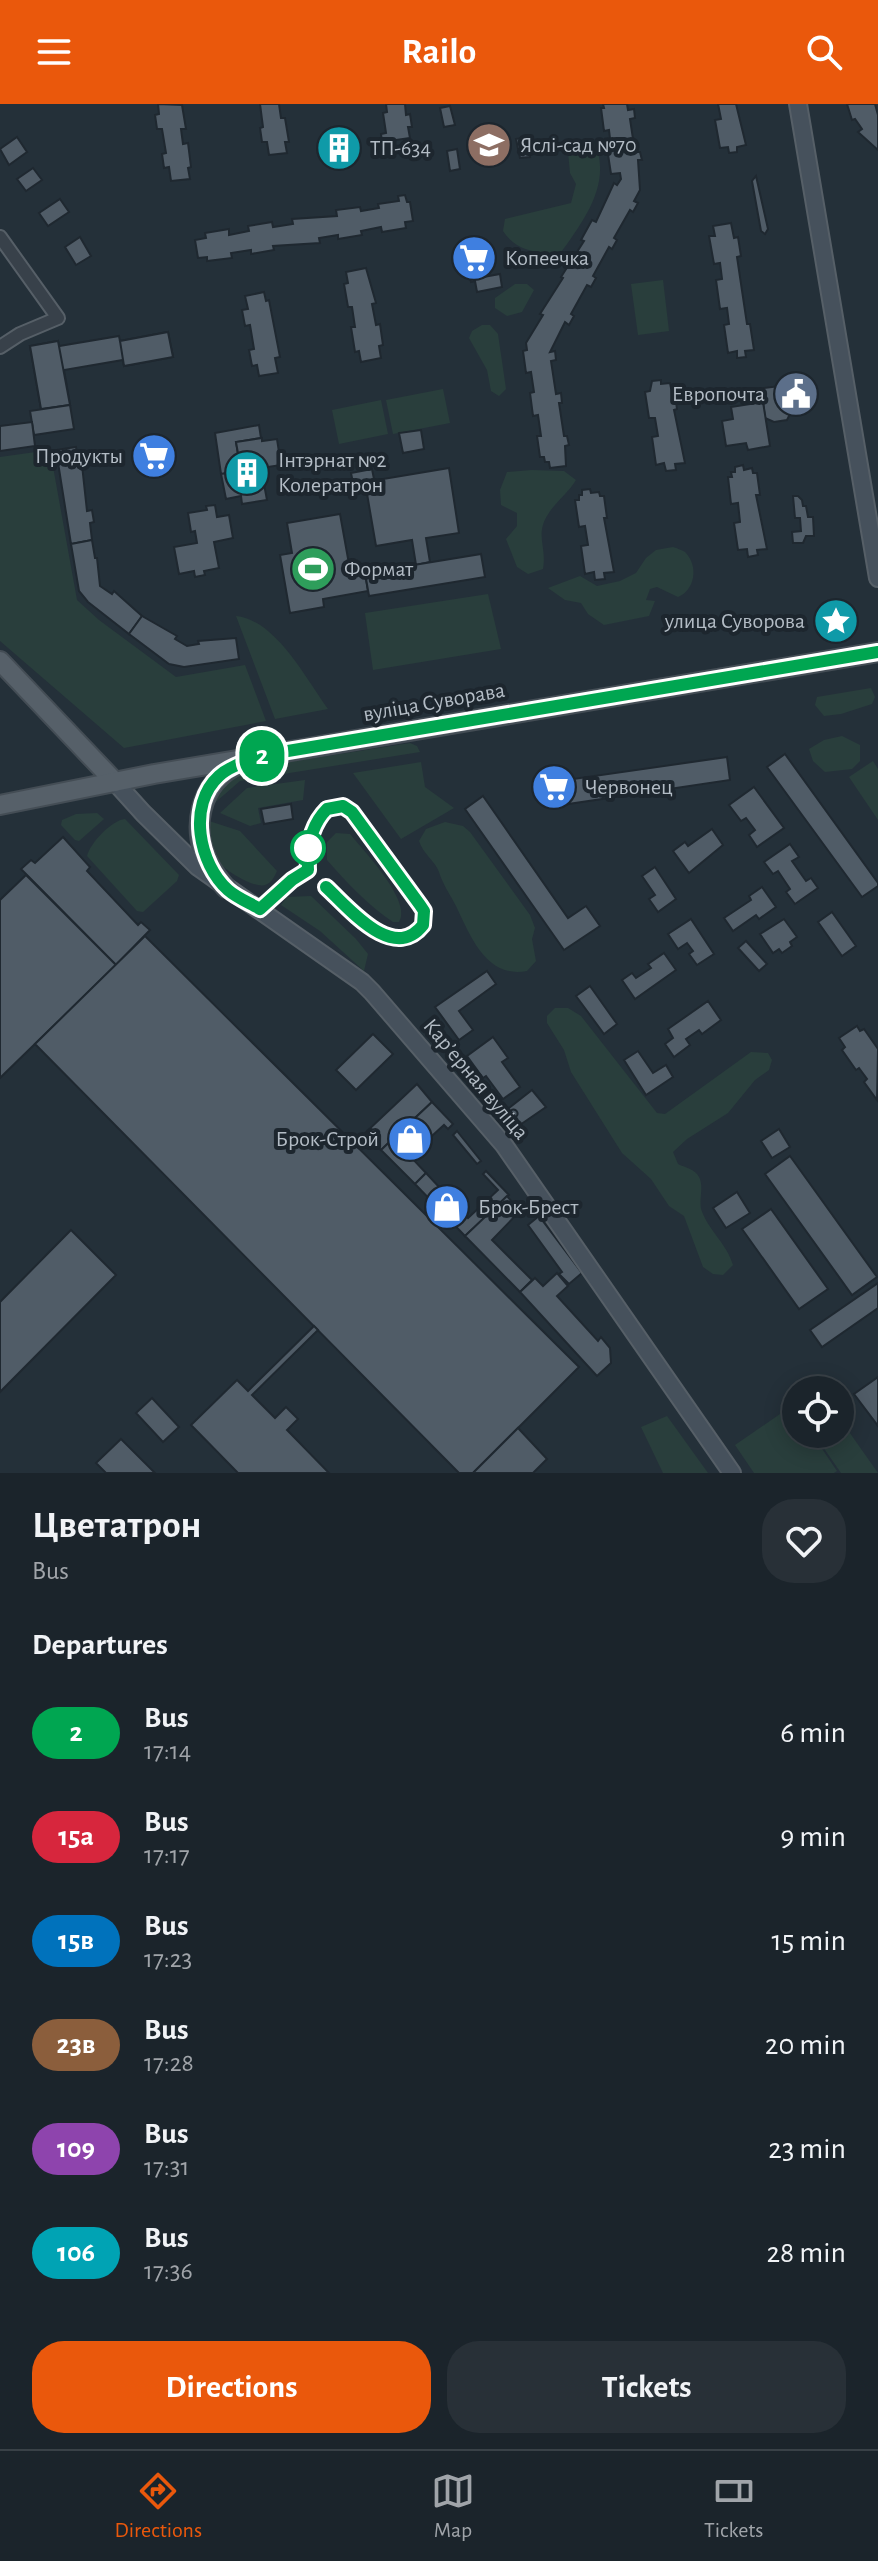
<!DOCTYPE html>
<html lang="en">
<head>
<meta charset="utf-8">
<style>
  body { margin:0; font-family:"Alegreya Sans",sans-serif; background:#283037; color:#f1f3f6; height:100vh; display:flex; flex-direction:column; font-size:30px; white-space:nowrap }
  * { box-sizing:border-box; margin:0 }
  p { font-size:26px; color:#a0a4a9 }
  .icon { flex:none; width:44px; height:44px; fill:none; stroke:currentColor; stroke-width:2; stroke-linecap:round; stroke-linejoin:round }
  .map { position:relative; height:1369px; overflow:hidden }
  .panel { display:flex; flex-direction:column; background:#1b242b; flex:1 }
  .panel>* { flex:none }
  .badge { padding:0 16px; border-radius:26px; font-size:28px; line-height:52px }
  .tools { position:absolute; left:782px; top:1272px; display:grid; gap:16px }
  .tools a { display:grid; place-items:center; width:72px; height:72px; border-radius:50%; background:#1b242b; box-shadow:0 4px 20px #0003,0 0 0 2px #394147; font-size:40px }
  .map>.badge { position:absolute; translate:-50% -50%; box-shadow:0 0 0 4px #fff }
  h2 { padding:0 32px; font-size:30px; line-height:72px }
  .round { display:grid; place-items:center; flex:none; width:84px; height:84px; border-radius:32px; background:#283037 }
  .summary { display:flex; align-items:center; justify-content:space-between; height:136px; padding:0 32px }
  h1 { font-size:38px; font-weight:700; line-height:60px }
  .primary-button { display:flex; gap:16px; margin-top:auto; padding:16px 32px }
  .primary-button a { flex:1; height:92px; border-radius:32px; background:#ea580c; color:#fff; font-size:32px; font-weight:700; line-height:92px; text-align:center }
  .primary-button a+a { background:#283037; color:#f1f3f6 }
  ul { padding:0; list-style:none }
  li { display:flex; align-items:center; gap:24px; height:104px; padding:0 32px }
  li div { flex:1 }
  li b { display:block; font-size:30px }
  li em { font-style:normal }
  li .badge { min-width:88px; font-weight:700; text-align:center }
  header { display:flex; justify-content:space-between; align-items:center; height:104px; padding:0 32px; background:#ea580c; color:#fff; font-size:36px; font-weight:700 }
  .dock { display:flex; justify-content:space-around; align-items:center; height:112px; border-top:2px solid #394147; background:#1b242b; font-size:22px; color:#a0a4a9 }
  .dock a { display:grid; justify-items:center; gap:4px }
  .dock .on { color:#ea580c }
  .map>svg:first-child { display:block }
</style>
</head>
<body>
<header><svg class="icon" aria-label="menu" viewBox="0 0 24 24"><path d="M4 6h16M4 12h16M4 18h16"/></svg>Railo<svg class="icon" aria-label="search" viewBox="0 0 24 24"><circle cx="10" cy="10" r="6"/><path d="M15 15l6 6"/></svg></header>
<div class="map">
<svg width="878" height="1369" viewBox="0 0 878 1369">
  <rect width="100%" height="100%" fill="#243039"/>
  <g fill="#293e3c">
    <path d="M593,35C614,78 584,116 560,150C537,149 516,147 503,127L505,115L571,99L576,80L570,69L568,48Z"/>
    <path d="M663,176L669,227L638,231L631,180Z"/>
    <path d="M515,180H527L534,186L522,208L507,212L495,204V194Z"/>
    <path d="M482,221H490L498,230L506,285L499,292L491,287L487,266L469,234L472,227Z"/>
    <path d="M443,285L450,319L393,330L386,296Z"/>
    <path d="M381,296L388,330L339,340L332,306Z"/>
    <path d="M50,346L77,496L99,516L176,573L245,561L266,617L124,644L0,537V353Z"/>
    <path d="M532,366L564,367L576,376C566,393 546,404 542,425C540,437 546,449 543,465L528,470L517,463L506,435L517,422V409L501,401L500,386L507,368Z"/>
    <path d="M673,443C674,443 684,447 685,448C699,462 695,486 678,493L657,483L650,485L646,496L655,497L649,512L604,521L588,510L581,499L565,496L548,484L580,472L597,482L620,477L636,469L646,454L656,446Z"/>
    <path d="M488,490L501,545L373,566L365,509Z"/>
    <path d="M236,512C276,516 306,575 328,605L275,615Z"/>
    <path d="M871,584L875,593L872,600L841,610L824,612L815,601L817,593Z"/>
    <path d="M842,632L860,641V657L852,665L825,668L813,657L809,645L824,636Z"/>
    <path d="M410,639L417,642L420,648L240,677L210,703L215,683L245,665Z"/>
    <path d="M873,657L878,665V716L849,673Z"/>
    <path d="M421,658L425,683L454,704L401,735L353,669Z"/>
    <path d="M305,676L303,696L258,704L261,719L250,722L220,709L247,684Z"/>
    <path d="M97,709L104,715L79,737L75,736L61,721L62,716L76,710Z"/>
    <path d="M125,715L179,771L177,777L143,808L137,807L87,752C90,739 112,716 125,715Z"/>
    <path d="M206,716L240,727L277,767C274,773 272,779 265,781C252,785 215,760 210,749C207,740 208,726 206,716Z"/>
    <path d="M445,718L463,722L470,728L530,811L535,824L532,835L536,857L527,867C486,875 470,831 456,802C450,790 443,781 439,768C435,757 423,750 419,737L426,725Z"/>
    <path d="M336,729L350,730C363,746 413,798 399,818H393C368,801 347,779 327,756V738Z"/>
    <path d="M311,792L356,835L368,850L364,867L320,827L281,801L287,793Z"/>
    <path d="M555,904H568L581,912L657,1009L665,1010L751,948L768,949L772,956L769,966L755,976L728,1009L687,1035L673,1048L678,1060C686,1064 695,1065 699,1073C704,1082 699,1094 701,1105C708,1126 727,1140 733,1161L723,1171L713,1170L703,1163L684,1112L669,1102L651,1075L622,1049L571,968L564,946L547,919V912Z"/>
    <path d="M793,1301L796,1306V1330H812L837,1367L834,1369H754L735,1341Z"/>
    <path d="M667,1312L708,1369H663L641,1323Z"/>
    <path d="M840,1315L878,1369H841L814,1330H840Z"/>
  </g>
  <g fill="#505c67" stroke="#1f2830" stroke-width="2">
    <path d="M158,0L182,1L186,25H181L183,40L188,39L191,63L188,64L190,75L171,77L169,63L164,64L162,50L166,49L162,25H157L155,11L159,10Z"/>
    <path d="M260,0H279L281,14H285L289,38H285L287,49L269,51L267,38H262L260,24L263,23Z"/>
    <path d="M386,0H405L406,11L410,10L412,23H408L410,34L382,38L381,30L386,29L383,9L387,8Z"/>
    <path d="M603,0H627L628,6L634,5L635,14L630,15L635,48H640L642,56H638L640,86L634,97L638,99L633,108L630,106L614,134L617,136L612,145L609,143L593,172L596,174L591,183L587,181L571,210L574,212L569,221L565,218L550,248L555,247L556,256L551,257L556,290L561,289L562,299H559L564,332H567L569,341L565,342L566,362L550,364L549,358H545L544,353H540L537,332H541L538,311L533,312L530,289L534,288L531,268L526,269L523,247L527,246L526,239L543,211L540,210L563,174L561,173L584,137L581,136L592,116L596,118L614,79L617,81L621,75L620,69L611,70L607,44L611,43L609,26L604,27L601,4H604Z"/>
    <path d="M718,0H736L746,41L737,43V48L729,49L728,43L720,44L715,16L721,15Z"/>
    <path d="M847,0H875L878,11V46L858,28L862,25L855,15L852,16Z"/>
    <path d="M450,2L455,21L444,23L440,4Z"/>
    <path d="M17,33L27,48L9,61L0,45Z"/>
    <path d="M527,33L530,53L520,54L516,35Z"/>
    <path d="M345,37L347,49L332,51L331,38Z"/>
    <path d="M457,45L460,65L450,67L447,47Z"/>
    <path d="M33,64L42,76L26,87L17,75Z"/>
    <path d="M756,72L768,125L765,130L761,127L752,77Z"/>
    <path d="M405,91L407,98H410L413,117L405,118L406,124L382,128L381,123L361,127L362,131L338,135V131L319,134L320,139L273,142L274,146L251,150V146L231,149L232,154L207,157V153L198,154L195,136L206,134L205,129L229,125V131L249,127L248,122L272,118L273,123L293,120L292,115L337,112L336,106L360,103L361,107L379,104L378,100L399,97L398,92Z"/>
    <path d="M60,95L69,108L48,122L39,109Z"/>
    <path d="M731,119L734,134L738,133L741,152L737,153L747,220H750L754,246L745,247L746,253L737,254V247L728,249L724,221L729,220L727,204L720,205L716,176L722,175L720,159L714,160L709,132H715L713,122Z"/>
    <path d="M80,133L91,152L76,161L65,143Z"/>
    <path d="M478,144L483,173L500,170L502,183L477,188L475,177L471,178L465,147Z"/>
    <path d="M366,164L376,199L372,200L376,221L380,220L383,241L379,242L381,254L361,258L359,247L355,248L351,223H355L352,203H348L344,180L348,179L346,168Z"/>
    <path d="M264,188L266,197L269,196L280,253L275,254L278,269L259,272L257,261L252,262L249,246L254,245L250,221L245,222L242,206L248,205L245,192Z"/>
    <path d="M168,228L173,253L124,262L123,256L64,266L70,301L41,305L30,242L58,237L59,242L119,232L120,237Z"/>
    <path d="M168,228L173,253L124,262L120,237Z"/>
    <path d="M58,237L70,301L41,305L30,242Z"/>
    <path d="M661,276V280L670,279L671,284L674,283L677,305L674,306L685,359L675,360L676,366L666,367L664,359L656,361L652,333L658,332L655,314H649L645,288L650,287L652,277Z"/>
    <path d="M796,280L799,295H794L791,308L787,316L774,318L765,314L763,298L749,300L747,286Z"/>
    <path d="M763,298L770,342L748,346L746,339L726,342L722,317L733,315L731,303Z"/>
    <path d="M70,301L74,325L34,331L30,307Z"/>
    <path d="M32,318L35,342L0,347V322Z"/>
    <path d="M259,321L261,334L236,338L241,367L221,370L215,329Z"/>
    <path d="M421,326L424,345L403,349L399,329Z"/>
    <path d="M262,334V337L277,335L281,361L261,364L267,396L242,400L241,392L226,395L221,370L241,367L236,338Z"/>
    <path d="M161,341L164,360L147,363L144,344Z"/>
    <path d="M76,343L79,362L82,361L87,407L92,406L94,418L90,419L92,436L71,440L56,346Z"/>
    <path d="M743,361L744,366L752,364L753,369H757L760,391H756L767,445L757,446L758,451L748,453L747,445L738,446L734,419L740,418L738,399L731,400L728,373H732L731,368H735V363Z"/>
    <path d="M449,364L459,429L426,434L430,458L416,461L412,436L376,442L365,378Z"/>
    <path d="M372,365L374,375L353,379L351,369Z"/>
    <path d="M590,385L591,389L599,388L600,392H604L607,414H604L614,468L604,469L605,475L595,476L594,468L585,470L581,442L588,441L585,422L579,423L575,396H579V391H582V386Z"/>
    <path d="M793,392H798L802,396L803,402H806L808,413H813L814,432H806L803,439H793L792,428L801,427L800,414H795Z"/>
    <path d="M215,401L217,413L229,411L233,434L214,438L219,464L204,467L205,471L195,473L194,467L179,470L174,443L197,439L195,427L191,428L188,409L207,406L206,402Z"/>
    <path d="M340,410L351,471L365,469L368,487L323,495L324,503L290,509L280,451L292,449L287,419Z"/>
    <path d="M92,436L95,454H97L100,482L112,490L114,487L142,512L129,530L88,498L79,487L71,440Z"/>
    <path d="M481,450L485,473L369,492L365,469Z"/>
    <path d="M142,512L177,532L175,535L187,542L199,540L198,537L236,534L239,555L184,563L169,560L129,530Z"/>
    <path d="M785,650L878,779V782L862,793L767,663Z"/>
    <path d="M727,653L730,676L548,703L545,679Z"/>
    <path d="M754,683L784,724L757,743L749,731L755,726L746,714L741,717L729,701Z"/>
    <path d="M483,692L568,814L586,802L600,822L564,846L465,705Z"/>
    <path d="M291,700L293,715L264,720L261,705Z"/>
    <path d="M712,725L723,741L689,769L673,747L685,738L688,742Z"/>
    <path d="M63,733L90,763L87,767L138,821L141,818L150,826L116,861L21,765L31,756L35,759Z"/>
    <path d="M790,740L799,753L792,757L806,777L811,774L818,784L795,800L786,788L790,785L778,767L773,770L764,758Z"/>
    <path d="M655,763L676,795L658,808L649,795L655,791L642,772Z"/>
    <path d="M26,771L116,861L0,974V796Z"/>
    <path d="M762,783L776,803L759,815L756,811L733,827L724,814L751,796L749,792Z"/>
    <path d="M832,808L856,842L842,852L818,818Z"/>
    <path d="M691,815L714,850L697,861L689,850L693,847L687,839L678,845L668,830Z"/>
    <path d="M784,815L797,833L790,838L792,842L782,849L779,845L773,849L760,830Z"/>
    <path d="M145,832L579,1263L473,1369H459L35,940Z"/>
    <path d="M746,837L767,860L759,867L738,844Z"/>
    <path d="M664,849L676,866L635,895L622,876L632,869L636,874L651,864L648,860Z"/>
    <path d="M487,867L496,880L459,907L473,926L459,936L435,903Z"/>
    <path d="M590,882L617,920L604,930L576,892Z"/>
    <path d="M708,897L721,916L702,930L699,926L686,935L690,941L674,953L665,940L673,934L668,925Z"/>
    <path d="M857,922L860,927L864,925L878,945L877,996L864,978L867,975L859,964L856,966L842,946L845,943L839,934Z"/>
    <path d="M373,930L393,950L356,986L336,966Z"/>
    <path d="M493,933L508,954L502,958L520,983L503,995L486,972L483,974L467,952Z"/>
    <path d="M638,947L653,969L666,961L673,973L646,991L624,956Z"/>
    <path d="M417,980L432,998L381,1046L364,1030Z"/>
    <path d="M532,986L546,1003L517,1023L505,1007Z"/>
    <path d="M432,998L453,1020L448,1025L444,1021L410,1052L426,1069L415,1080L381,1046Z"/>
    <path d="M779,1025L790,1043L772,1054L761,1037Z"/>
    <path d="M457,1027L481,1057L477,1060L453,1031Z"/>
    <path d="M790,1052L877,1173L852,1191L765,1070Z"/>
    <path d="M486,1067L509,1091L465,1132L415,1080L426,1069L468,1114L498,1086L483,1070Z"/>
    <path d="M737,1088L750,1109L726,1124L713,1104Z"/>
    <path d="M507,1092L520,1107L492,1136L532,1176L520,1188L465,1132Z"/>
    <path d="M771,1105L828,1185L799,1205L742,1125Z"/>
    <path d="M539,1112L582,1169L569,1180L559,1170L562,1168L528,1121Z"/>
    <path d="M71,1126L116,1171L0,1288V1198Z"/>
    <path d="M557,1169L568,1182L557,1192L598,1237L601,1233L610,1244L611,1259L597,1272L520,1188L535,1174L543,1182Z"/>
    <path d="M878,1179V1204L822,1243L810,1226Z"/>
    <path d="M314,1222L318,1226L252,1291L275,1314L286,1303L298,1315L287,1326L329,1369H238L191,1321L237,1276L248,1287Z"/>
    <path d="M878,1273V1322L854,1290Z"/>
    <path d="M152,1294L179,1323L163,1338L136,1309Z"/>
    <path d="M518,1324L547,1355L533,1369H473Z"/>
    <path d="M121,1335L155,1369H106L96,1359Z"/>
  </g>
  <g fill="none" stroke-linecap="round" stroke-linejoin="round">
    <g stroke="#565f67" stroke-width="16">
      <path id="street" d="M0,133L58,214L20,230L0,243"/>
    </g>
    <g stroke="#565f67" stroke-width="20">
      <g id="secondary">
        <path d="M798,0L878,474"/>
        <path d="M115,678L143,709L198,763L362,878L372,888L504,1041L732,1369"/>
      </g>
    </g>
    <g stroke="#444d55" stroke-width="22">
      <g id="primary">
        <path d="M0,557L115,678"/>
        <path d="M0,701L154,670L878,548"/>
        <path d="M226,784C221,778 215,771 211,764C189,727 199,678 239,660"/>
      </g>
    </g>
    <use href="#street" stroke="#38414a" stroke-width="12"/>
    <use href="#secondary" stroke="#46515c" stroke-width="16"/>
    <use href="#primary" stroke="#566069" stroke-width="18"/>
  </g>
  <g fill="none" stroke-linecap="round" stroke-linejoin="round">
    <g stroke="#fff" stroke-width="18">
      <path id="line" d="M326,783C349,804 393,859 423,821L424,807L420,801L352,708L343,702L327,705C311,721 307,745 308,766L292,776L260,805C250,799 237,794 228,786C199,760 187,701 219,672C231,661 249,657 264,651L878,548"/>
    </g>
    <use href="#line" stroke="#00a651" stroke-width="12"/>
  </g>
  <defs>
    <g id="school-disc" transform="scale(2.3)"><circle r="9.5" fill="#8d6e63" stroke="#1d262e"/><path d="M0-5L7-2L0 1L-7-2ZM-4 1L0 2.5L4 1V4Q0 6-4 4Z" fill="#fff"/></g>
    <g id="building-disc" transform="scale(2.3)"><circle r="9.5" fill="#0f9aa8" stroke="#1d262e"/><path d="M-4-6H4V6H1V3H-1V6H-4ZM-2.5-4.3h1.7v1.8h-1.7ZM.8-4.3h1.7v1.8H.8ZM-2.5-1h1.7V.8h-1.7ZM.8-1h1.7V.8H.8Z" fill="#fff"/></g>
    <g id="supermarket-disc" transform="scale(2.3)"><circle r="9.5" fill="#3f7fe0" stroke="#1d262e"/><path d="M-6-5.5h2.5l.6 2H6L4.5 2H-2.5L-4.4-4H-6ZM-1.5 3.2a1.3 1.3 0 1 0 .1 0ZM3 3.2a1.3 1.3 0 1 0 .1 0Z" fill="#fff"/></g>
    <g id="civic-disc" transform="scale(2.3)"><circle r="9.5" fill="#5c6f8a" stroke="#1d262e"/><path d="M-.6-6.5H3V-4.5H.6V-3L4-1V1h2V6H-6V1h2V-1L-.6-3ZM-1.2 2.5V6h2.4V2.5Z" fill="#fff"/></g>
    <g id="stadium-disc" transform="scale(2.3)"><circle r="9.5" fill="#2e9e5b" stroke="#1d262e"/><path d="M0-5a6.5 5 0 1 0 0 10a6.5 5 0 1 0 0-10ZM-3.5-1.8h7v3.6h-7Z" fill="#fff"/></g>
    <g id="sight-disc" transform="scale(2.3)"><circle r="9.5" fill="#0f9aa8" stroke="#1d262e"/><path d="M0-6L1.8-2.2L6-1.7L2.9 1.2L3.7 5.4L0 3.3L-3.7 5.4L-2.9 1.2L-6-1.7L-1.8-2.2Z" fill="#fff"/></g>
    <g id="shop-disc" transform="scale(2.3)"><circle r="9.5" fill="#3f7fe0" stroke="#1d262e"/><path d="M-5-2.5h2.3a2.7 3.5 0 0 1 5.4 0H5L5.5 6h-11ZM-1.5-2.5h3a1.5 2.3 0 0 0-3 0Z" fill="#fff"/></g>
  </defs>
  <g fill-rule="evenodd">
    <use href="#school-disc" x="489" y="41"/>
    <use href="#building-disc" x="339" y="44"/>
    <use href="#supermarket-disc" x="474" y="154"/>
    <use href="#civic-disc" x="796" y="290"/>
    <use href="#supermarket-disc" x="154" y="352"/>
    <use href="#building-disc" x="247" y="369"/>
    <use href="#stadium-disc" x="313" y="465"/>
    <use href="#sight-disc" x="836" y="517"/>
    <use href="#supermarket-disc" x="554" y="683"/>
    <use href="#shop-disc" x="410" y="1035"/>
    <use href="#shop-disc" x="447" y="1103"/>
  </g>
  <circle fill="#fff" stroke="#00a651" stroke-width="4" cx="308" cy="744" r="16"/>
  <g text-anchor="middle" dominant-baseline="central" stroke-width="8" stroke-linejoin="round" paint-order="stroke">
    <g font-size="22" fill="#b3bcc5" stroke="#1d262e" text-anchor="start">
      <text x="520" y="41">Яслі-сад №70</text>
      <text x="370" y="44">ТП-634</text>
      <text x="505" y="154">Копеечка</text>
      <text x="765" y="290" text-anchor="end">Европочта</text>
      <text x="123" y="352" text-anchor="end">Продукты</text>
      <text x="278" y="356">Інтэрнат №2<tspan x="278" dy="25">Колератрон</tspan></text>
      <text x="344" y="465">Формат</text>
      <text x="805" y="517" text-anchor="end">улица Суворова</text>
      <text x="585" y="683">Червонец</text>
      <text x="379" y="1035" text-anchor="end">Брок-Строй</text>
      <text x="478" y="1103">Брок-Брест</text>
    </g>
    <g font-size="22" fill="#b3bcc5" stroke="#1d262e">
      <text transform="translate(434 598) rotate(-10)">вуліца Суворава</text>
      <text transform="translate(476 975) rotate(50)">Карʼерная вуліца</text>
    </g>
  </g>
</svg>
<div class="tools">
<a><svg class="icon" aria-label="locate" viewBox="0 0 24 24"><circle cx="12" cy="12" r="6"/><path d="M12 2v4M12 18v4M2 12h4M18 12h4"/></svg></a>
</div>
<b class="badge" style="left:262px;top:652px;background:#00a651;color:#fff">2</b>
</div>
<section class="panel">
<div class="summary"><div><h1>Цветатрон</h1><p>Bus</p></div><a class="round"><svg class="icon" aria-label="heart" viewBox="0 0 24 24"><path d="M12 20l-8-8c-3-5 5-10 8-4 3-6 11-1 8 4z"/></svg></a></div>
<h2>Departures</h2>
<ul>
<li><span class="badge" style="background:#00a651;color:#fff">2</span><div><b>Bus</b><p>17:14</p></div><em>6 min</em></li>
<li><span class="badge" style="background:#d7263d;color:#fff">15а</span><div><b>Bus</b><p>17:17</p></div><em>9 min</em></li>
<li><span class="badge" style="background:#0072bc;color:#fff">15в</span><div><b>Bus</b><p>17:23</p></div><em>15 min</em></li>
<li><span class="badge" style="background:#8b5e3c;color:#fff">23в</span><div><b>Bus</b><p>17:28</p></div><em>20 min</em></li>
<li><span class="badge" style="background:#8e44ad;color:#fff">109</span><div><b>Bus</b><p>17:31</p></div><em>23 min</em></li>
<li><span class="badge" style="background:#00a3b4;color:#fff">106</span><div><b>Bus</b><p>17:36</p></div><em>28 min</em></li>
</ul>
<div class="primary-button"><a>Directions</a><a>Tickets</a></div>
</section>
<nav class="dock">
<a class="on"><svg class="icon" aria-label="directions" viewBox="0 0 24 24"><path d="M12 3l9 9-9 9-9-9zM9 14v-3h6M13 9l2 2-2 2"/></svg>Directions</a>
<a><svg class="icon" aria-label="map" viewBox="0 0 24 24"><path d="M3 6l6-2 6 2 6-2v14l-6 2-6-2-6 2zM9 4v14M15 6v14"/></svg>Map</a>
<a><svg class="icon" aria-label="tickets" viewBox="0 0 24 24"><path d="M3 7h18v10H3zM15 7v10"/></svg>Tickets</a>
</nav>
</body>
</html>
